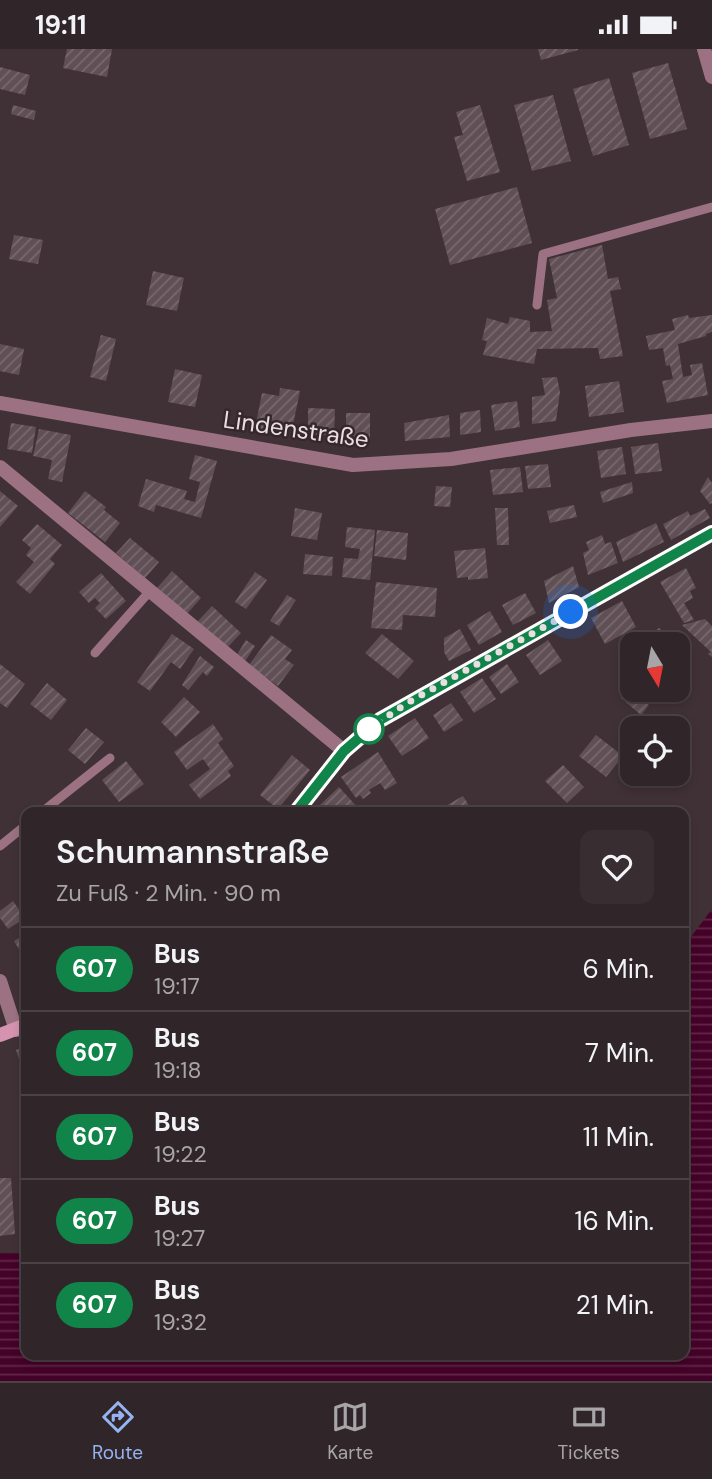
<!DOCTYPE html>
<html lang="de">
<head>
<meta charset="utf-8">
<style>
  body { margin:0; font-family:"DM Sans",sans-serif; background:#382d31; color:#f1f3f6; height:100vh; display:flex; flex-direction:column; font-size:26px; white-space:nowrap }
  * { box-sizing:border-box; margin:0 }
  p { font-size:23px; color:#a8a5a8 }
  .icon { flex:none; width:38px; height:38px; fill:none; stroke:currentColor; stroke-width:2; stroke-linecap:round; stroke-linejoin:round }
  .map { position:relative; flex:1; overflow:hidden }
  .panel { position:absolute; left:21px; top:758px; width:668px; height:553px; display:flex; flex-direction:column; background:#302529; border-radius:14px; box-shadow:0 4px 10px #0003,0 0 0 2px #4b4246 }
  .panel>* { flex:none }
  .badge { padding:0 14px; border-radius:23px; font-size:24px; line-height:46px }
  .needle { width:46px; rotate:170deg }
  .tools { position:absolute; left:620px; top:583px; display:grid; gap:14px }
  .tools a { display:grid; place-items:center; width:70px; height:70px; border-radius:14px; background:#302529; box-shadow:0 4px 10px #0003,0 0 0 2px #4b4246; font-size:35px }
  .you { position:absolute; width:35px; height:35px; margin:-18px; border:5px solid #fff; border-radius:50%; background:#1a73e8; box-shadow:0 0 0 10px #1a73e833 }
  .map>.badge { position:absolute; translate:-50% -50%; box-shadow:0 0 0 4px #fff }
  .round { display:grid; place-items:center; flex:none; width:74px; height:74px; border-radius:14px; background:#382d31 }
  .summary { display:flex; align-items:center; justify-content:space-between; height:119px; padding:0 35px }
  h1 { font-size:33px; font-weight:600; line-height:52px }
  ul { padding:0; list-style:none }
  li { display:flex; align-items:center; gap:21px; height:84px; padding:0 35px; border-top:2px solid #4b4246 }
  li div { flex:1 }
  li b { display:block; font-size:26px }
  li em { font-style:normal }
  li .badge { min-width:77px; font-weight:700; text-align:center }
  .status { display:flex; justify-content:space-between; align-items:center; height:49px; padding:0 35px; background:#302529; direction:ltr }
  .status svg { height:19px; fill:currentColor }
  .tabs { display:flex; justify-content:space-around; align-items:center; height:98px; border-top:2px solid #4b4246; background:#302529; font-size:19px; color:#a8a5a8 }
  .tabs a { display:grid; justify-items:center; gap:4px }
  .tabs .selected { color:#95b2f1 }
  .map>svg:first-child { display:block }
</style>
</head>
<body>
<div class="status"><b>19:11</b><svg viewBox="0 0 49 12"><path d="M0 12V9h3v3zM5 12V6h3v6zM10 12V3h3v9zM15 12V0h3v12zM26 1h20v11H26zM47 4h2v5h-2z"/></svg></div>
<div class="map">
<svg width="712" height="1332" viewBox="0 0 712 1332">
  <defs>
    <pattern id="water-rules" width="6" height="5" patternUnits="userSpaceOnUse" patternTransform="scale(1.75)"><rect width="6" height="5" fill="#450228"/><path d="M0 2.5h6" fill="none" stroke="#602647"/></pattern>
    <pattern id="building-hatch" width="6" height="6" patternUnits="userSpaceOnUse" patternTransform="scale(1.75)"><rect width="6" height="6" fill="#605056"/><path d="M-1 1l2-2M0 6l6-6M5 7l2-2" fill="none" stroke="#77696e"/></pattern>
  </defs>
  <rect width="100%" height="100%" fill="#403137"/>
  <path fill="url(#water-rules)" d="M712,860V1332H0V1204H26V1306H684V897Z"/>
  <g fill="url(#building-hatch)">
    <path d="M67,0H112L107,28L63,19Z"/>
    <path d="M538,0H578V1L541,11Z"/>
    <path d="M668,14L687,80L650,90L632,24Z"/>
    <path d="M0,18L30,26L25,46L0,40Z"/>
    <path d="M609,29L629,96L593,107L573,40Z"/>
    <path d="M553,46L571,112L532,122L514,56Z"/>
    <path d="M13,56L36,62L34,71L11,65Z"/>
    <path d="M480,56L500,123L467,132L454,88L463,86L456,63Z"/>
    <path d="M517,138L532,194L450,216L435,160Z"/>
    <path d="M14,186L43,191L38,215L9,210Z"/>
    <path d="M602,196L608,230L618,228L621,240L610,242L623,307L600,310L598,299L537,300L534,315L483,306L487,292L482,291L487,269L508,275L510,268L530,272V283L552,282L547,251L557,249L549,210Z"/>
    <path d="M153,222L184,229L177,262L146,256Z"/>
    <path d="M688,266L689,269L712,266V283L706,285V287L678,295L683,328L692,326L690,316L702,314L708,346L667,354L662,332L673,330L670,316L666,317L663,299L649,301L646,287L675,281L672,270Z"/>
    <path d="M101,286L116,290L106,332L90,328Z"/>
    <path d="M0,295L24,300L19,326L0,322Z"/>
    <path d="M175,320L202,326L195,358L168,353Z"/>
    <path d="M557,328L560,343L556,372L532,375V348L545,346L542,329Z"/>
    <path d="M619,332L624,363L589,368L585,337Z"/>
    <path d="M280,339L300,342L293,376L278,373L276,383L255,379L262,344L279,347Z"/>
    <path d="M517,352L520,378L495,382L491,356Z"/>
    <path d="M308,359L335,360L334,386H308Z"/>
    <path d="M480,361L481,383L460,386V364Z"/>
    <path d="M346,364H370V389L346,390Z"/>
    <path d="M449,366L450,388L405,392L404,374Z"/>
    <path d="M11,374L36,378L32,404L7,400Z"/>
    <path d="M39,380L71,386L62,433L48,430L52,411L33,407Z"/>
    <path d="M658,394L662,422L635,425L631,398Z"/>
    <path d="M622,398L626,425L601,429L597,402Z"/>
    <path d="M195,406L217,412L201,469L156,456L154,463L138,457L146,430L187,442L184,450L195,453L200,433L189,430Z"/>
    <path d="M548,415L551,438L528,440L525,417Z"/>
    <path d="M520,418L523,443L493,446L490,421Z"/>
    <path d="M708,428L712,434V454L710,455L700,442Z"/>
    <path d="M632,433L633,444L603,454L600,443Z"/>
    <path d="M436,437L452,438L450,458L434,457Z"/>
    <path d="M0,442L18,457L0,478Z"/>
    <path d="M85,442L106,458L104,461L120,474L105,493L68,464Z"/>
    <path d="M574,456L577,468L550,474L547,462Z"/>
    <path d="M295,459L322,464L317,491L291,487Z"/>
    <path d="M495,459H508L509,496H497Z"/>
    <path d="M705,460L710,469L671,491L663,475L688,462L690,467Z"/>
    <path d="M656,474L664,493L623,513L616,493Z"/>
    <path d="M37,475L62,496L50,510L55,515L30,545L16,533L34,513L26,506L31,499L22,491Z"/>
    <path d="M347,478L375,481L370,531L342,528L344,509L358,510L360,500L345,498Z"/>
    <path d="M377,481L408,484L406,511L374,507Z"/>
    <path d="M602,486L605,495L611,493L618,514L588,526L583,504L589,501L586,493Z"/>
    <path d="M130,489L159,513L145,529L116,504Z"/>
    <path d="M485,499L488,529L468,531V528L457,529L454,502Z"/>
    <path d="M305,505L333,508L332,527L303,525Z"/>
    <path d="M573,517L579,538L549,554L544,532Z"/>
    <path d="M686,519L696,539L690,542L693,549L684,554L694,571L684,574L660,533Z"/>
    <path d="M172,522L201,549L186,566L157,539Z"/>
    <path d="M255,523L267,531L246,560L235,553Z"/>
    <path d="M101,524L126,552L106,570L95,559L100,554L95,549L89,554L79,543Z"/>
    <path d="M376,533L437,539L435,568L403,566L402,581L371,579Z"/>
    <path d="M525,544L536,564L513,576L502,556Z"/>
    <path d="M287,546L296,551L279,577L270,572Z"/>
    <path d="M622,552L636,578L605,595L591,569Z"/>
    <path d="M212,557L241,584L226,600L197,573Z"/>
    <path d="M490,562L502,583L479,596L467,576Z"/>
    <path d="M705,570L712,577V608L708,605L711,603L682,576Z"/>
    <path d="M659,579L670,588L662,595H640Z"/>
    <path d="M460,580L471,601L449,612L444,603V589Z"/>
    <path d="M172,585L194,600L180,620L171,613L150,642L137,633Z"/>
    <path d="M382,585L414,612L398,630L365,604Z"/>
    <path d="M271,586L292,601L285,610L294,616L278,637L249,616Z"/>
    <path d="M246,591L255,597L244,614L235,609Z"/>
    <path d="M548,591L562,612L540,626L526,606Z"/>
    <path d="M200,607L214,618L207,627L203,623L188,641L182,636Z"/>
    <path d="M0,615L25,635L7,659L0,654Z"/>
    <path d="M507,615L519,633L501,645L489,628Z"/>
    <path d="M482,629L496,650L474,664L460,643Z"/>
    <path d="M47,634L67,651L51,671L30,655Z"/>
    <path d="M629,639L649,656L641,666L621,649Z"/>
    <path d="M184,648L200,663L176,688L161,673Z"/>
    <path d="M451,654L463,671L444,683L433,666Z"/>
    <path d="M415,669L429,689L402,707L388,687Z"/>
    <path d="M213,675L223,690L218,694L234,717L228,722L231,727L200,750L189,736L210,720L203,710L187,721L174,703Z"/>
    <path d="M86,679L104,693L85,715L68,701Z"/>
    <path d="M596,686L623,707L606,728L579,707Z"/>
    <path d="M378,703L397,734L385,741L380,734L369,741L371,744L363,750L360,746L356,749L341,728Z"/>
    <path d="M292,706L310,721L278,760L260,746Z"/>
    <path d="M126,712L144,735L119,753L102,731Z"/>
    <path d="M563,716L584,738L567,754L545,732Z"/>
    <path d="M339,738L359,760L356,763H327L320,756Z"/>
    <path d="M463,747L473,763H435Z"/>
    <path d="M13,852L25,869L8,880L0,869V862Z"/>
    <path d="M26,885V912L14,892Z"/>
    <path d="M26,998V1024L24,1025L16,1001Z"/>
    <path d="M0,1129H11L15,1185L0,1187Z"/>
  </g>
  <g fill="none" stroke-linecap="round" stroke-linejoin="round">
    <g stroke="#9c7283" stroke-width="9">
      <path d="M537,256L543,205L712,158"/>
      <path d="M95,604L150,542"/>
      <path d="M42,763L110,709"/>
      <path d="M0,797L26,776"/>
    </g>
    <g stroke="#9c7283" stroke-width="14">
      <path d="M704,0L712,28"/>
      <path d="M0,354L353,416L451,410L631,381L712,372"/>
      <path d="M0,418L344,702"/>
      <path d="M0,932L16,981"/>
    </g>
    <g stroke="#d693af" stroke-width="14">
      <path d="M296,763L344,702L380,671L712,484"/>
      <path d="M0,986L26,976"/>
    </g>
  </g>
  <g fill="none" stroke-linecap="round" stroke-linejoin="round">
    <g stroke="#fff" stroke-width="16">
      <path id="line" d="M296,763L344,702L380,671L712,484"/>
    </g>
    <use href="#line" stroke="#108449" stroke-width="10"/>
    <path stroke="#e9dfe3" stroke-width="7" stroke-dasharray="0 12.6" d="M369,680L407,654L571,563"/>
  </g>
  <circle fill="#fff" stroke="#108449" stroke-width="3.5" cx="369" cy="680" r="14"/>
  <g text-anchor="middle" dominant-baseline="central" stroke-width="5" stroke-linejoin="round" paint-order="stroke">
    <g font-size="24" fill="#e9dfe3" stroke="#36272d">
      <text transform="translate(296 380) rotate(8)">Lindenstraße</text>
    </g>
  </g>
</svg>
<div class="tools">
<a><svg class="needle" viewBox="-14 -14 28 28"><path d="M0-13l5 13h-10z" fill="#e53935"/><path d="M0 13l5-13h-10z" fill="#a8a5a8"/></svg></a>
<a><svg class="icon" aria-label="locate" viewBox="0 0 24 24"><circle cx="12" cy="12" r="6"/><path d="M12 2v4M12 18v4M2 12h4M18 12h4"/></svg></a>
</div>
<div class="you" style="left:571px;top:563px"></div>
<section class="panel">
<div class="summary"><div><h1>Schumannstraße</h1><p>Zu Fuß · 2 Min. · 90 m</p></div><a class="round"><svg class="icon" aria-label="heart" viewBox="0 0 24 24"><path d="M12 20l-8-8c-3-5 5-10 8-4 3-6 11-1 8 4z"/></svg></a></div>
<ul>
<li><span class="badge" style="background:#108449;color:#fff">607</span><div><b>Bus</b><p>19:17</p></div><em>6 Min.</em></li>
<li><span class="badge" style="background:#108449;color:#fff">607</span><div><b>Bus</b><p>19:18</p></div><em>7 Min.</em></li>
<li><span class="badge" style="background:#108449;color:#fff">607</span><div><b>Bus</b><p>19:22</p></div><em>11 Min.</em></li>
<li><span class="badge" style="background:#108449;color:#fff">607</span><div><b>Bus</b><p>19:27</p></div><em>16 Min.</em></li>
<li><span class="badge" style="background:#108449;color:#fff">607</span><div><b>Bus</b><p>19:32</p></div><em>21 Min.</em></li>
</ul>
</section>
</div>
<nav class="tabs">
<a class="selected"><svg class="icon" aria-label="directions" viewBox="0 0 24 24"><path d="M12 3l9 9-9 9-9-9zM9 14v-3h6M13 9l2 2-2 2"/></svg>Route</a>
<a><svg class="icon" aria-label="map" viewBox="0 0 24 24"><path d="M3 6l6-2 6 2 6-2v14l-6 2-6-2-6 2zM9 4v14M15 6v14"/></svg>Karte</a>
<a><svg class="icon" aria-label="tickets" viewBox="0 0 24 24"><path d="M3 7h18v10H3zM15 7v10"/></svg>Tickets</a>
</nav>
</body>
</html>
